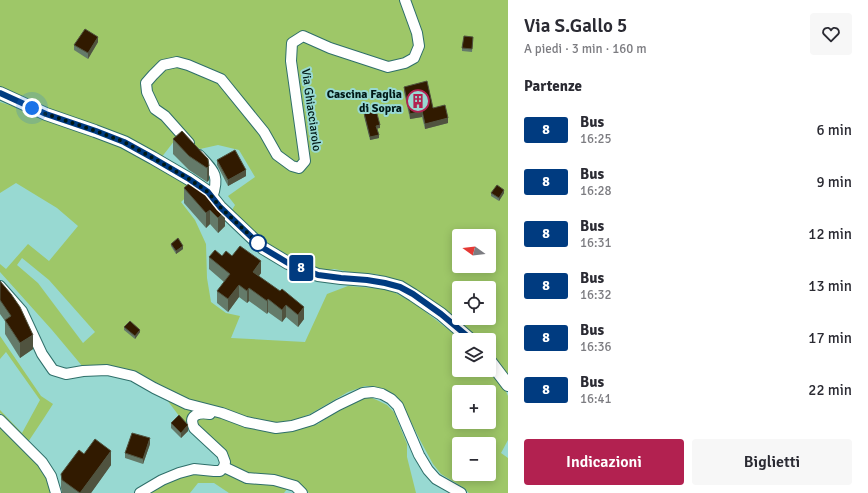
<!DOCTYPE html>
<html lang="it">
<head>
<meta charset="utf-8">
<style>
  body { margin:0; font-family:Signika,sans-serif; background:#f7f7f7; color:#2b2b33; height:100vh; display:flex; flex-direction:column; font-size:15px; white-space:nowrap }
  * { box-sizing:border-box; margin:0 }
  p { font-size:13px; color:#7c7c81 }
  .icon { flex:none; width:22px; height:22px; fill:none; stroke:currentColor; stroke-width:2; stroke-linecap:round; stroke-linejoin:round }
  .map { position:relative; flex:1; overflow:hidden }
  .panel { display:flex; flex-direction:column; background:#fff; width:360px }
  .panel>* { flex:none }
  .badge { padding:0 8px; border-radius:3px; font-size:14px; line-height:26px }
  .needle { width:26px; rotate:285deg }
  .controls { position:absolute; left:452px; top:229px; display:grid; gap:8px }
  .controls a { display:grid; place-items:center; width:44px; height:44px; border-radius:4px; background:#fff; box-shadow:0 2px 10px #0003; font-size:20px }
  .you { position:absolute; width:20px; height:20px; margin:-10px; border:3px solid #fff; border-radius:50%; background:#1a73e8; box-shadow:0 0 0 6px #1a73e833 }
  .map>.badge { position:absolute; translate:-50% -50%; box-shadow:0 0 0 2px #fff }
  h2 { padding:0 16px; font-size:15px; line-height:36px }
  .round { display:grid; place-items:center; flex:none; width:42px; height:42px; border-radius:4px; background:#f7f7f7 }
  .overview { display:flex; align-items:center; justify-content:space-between; height:68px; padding:0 16px }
  h1 { font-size:19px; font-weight:600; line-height:30px }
  .primary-button { display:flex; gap:8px; margin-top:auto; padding:8px 16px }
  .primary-button a { flex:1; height:46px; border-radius:4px; background:#b22150; color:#fff; font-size:16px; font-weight:600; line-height:46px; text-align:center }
  .primary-button a+a { background:#f7f7f7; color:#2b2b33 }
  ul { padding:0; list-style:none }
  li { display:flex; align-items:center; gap:12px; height:52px; padding:0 16px }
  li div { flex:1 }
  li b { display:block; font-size:15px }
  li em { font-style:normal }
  li .badge { min-width:44px; font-weight:700; text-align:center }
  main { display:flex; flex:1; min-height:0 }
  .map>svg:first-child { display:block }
</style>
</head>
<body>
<main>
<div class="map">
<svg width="508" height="493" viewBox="0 0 508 493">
  <rect width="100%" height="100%" fill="#98d9d2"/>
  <g fill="#9ec768" fill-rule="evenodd">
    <path d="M0,0H508V380L489,355V340H477L444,309L415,289L401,282L376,274L356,273L334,269L323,271L292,257L270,245L241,223L232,210L235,205L228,196L255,177L239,150L218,145L200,149L187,141L175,140L161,158L0,89ZM459,236H489V266H459ZM459,288H489V318H459Z"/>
    <path d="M0,102L115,140L196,188L181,202L195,220L206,244L207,278L211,302L226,313L240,316L231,338L305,342L327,294L348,286L388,289L414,303L462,340H459V370H489V368L504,387L508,396V440L501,453L508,458V493H469L464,488L441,474L433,464L420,440L401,402L394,395L385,390L376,387L365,386L348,392L310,414L292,421L275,423L274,432L292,430L318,424L340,409L356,400L364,398H372L379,401L387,405L394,412L407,444V457L416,493H309L300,484L286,478L261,475L271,483L287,489L284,493H229L214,483H198L190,493H144L162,482L219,467L221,463L220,458L192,433L167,400L160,396L163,389L83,367L52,330L0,272V264L6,269L28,244L49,261L78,226L57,208L16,183L0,193ZM22,258L49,280L95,332L83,343L38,283L17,265ZM459,392H489V422H459ZM459,444H489V474H459Z"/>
    <path d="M0,336L41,396L53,404L44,418L28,442L0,413V410L22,433L40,400L6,352L0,359Z"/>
    <path d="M0,424L43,469L53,493H0Z"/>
  </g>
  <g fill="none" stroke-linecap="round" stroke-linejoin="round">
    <g stroke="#2f6f6a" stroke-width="12">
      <g id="minor">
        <path d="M189,143L165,116L155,109L147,92L146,83L153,75L163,65L177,62L188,65L221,79L264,132L277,155L292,166L299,168L305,161L291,61L292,43L303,36L330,48L388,67L405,63L414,58L419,46L417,33L405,0"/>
        <path d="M199,155C214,171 220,175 212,198"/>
        <path d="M0,286L22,311L42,354L53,370L66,374L83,371L107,370L133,376L154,388L187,404L222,413L246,422L276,428L292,426L312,420L338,405L363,393L373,392L382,394L391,399L398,406L419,455L428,470L436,479L461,493"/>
        <path d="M0,420L42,462L51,476L56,493"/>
        <path d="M224,467L247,478L274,480L295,486L302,493"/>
        <path d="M140,493L162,480L179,473L194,469L214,471H220L224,467L225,462L222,454L194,428C188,415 198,412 210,414"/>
      </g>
    </g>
    <g stroke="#2f6f6a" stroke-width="14">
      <g id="tertiary">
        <path d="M0,93L46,114L95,131L124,142L153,158L189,179L208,192L220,207L263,248L288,263L318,275L341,278L367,280L385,283L400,287L413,295L441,314L471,340"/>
        <path d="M489,360L508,385"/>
      </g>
    </g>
    <use href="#minor" stroke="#fff" stroke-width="10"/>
    <use href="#tertiary" stroke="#fff" stroke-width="12"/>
  </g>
  <g fill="#647a69">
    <path d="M473,40L472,52L462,51V48Z"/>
    <path d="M98,42L88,59L74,50V45Z"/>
    <path d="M404,87L433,108L448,123L425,129L422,117L410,119L404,92Z"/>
    <path d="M364,113L380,128H377L379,138L370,140L364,116Z"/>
    <path d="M173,139L208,159L209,180L207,182L189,170L173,154Z"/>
    <path d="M217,160L246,176L228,186L217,165Z"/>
    <path d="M193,180L225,226L218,233L210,224L206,228L184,203V188Z"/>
    <path d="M491,193H504L499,201L491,196Z"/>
    <path d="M171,244L183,249L176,254L171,246Z"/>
    <path d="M222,256H232L261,273L259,276L304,319L298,327L286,317L282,322L268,312L267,314L249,301L247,303L239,297L228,312L217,303V291L224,282L209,269V257Z"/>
    <path d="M0,281L33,349L20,358L5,334V321L0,314Z"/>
    <path d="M124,327L140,332L135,339L124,330Z"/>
    <path d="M171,423L188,431L181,438L171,428Z"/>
    <path d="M150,444L143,464L125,458V453Z"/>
    <path d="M84,454L111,465L91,493H62L61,488V474Z"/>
  </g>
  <g fill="#50533f">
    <path d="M98,37V42L88,59V53Z"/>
    <path d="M422,111V117L410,119V114Z"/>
    <path d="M448,118V123L425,129V124Z"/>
    <path d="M380,125V128L376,129V126Z"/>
    <path d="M379,135V138L370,140V137Z"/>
    <path d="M209,166V180L207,182V168Z"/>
    <path d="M246,170V176L228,186V180Z"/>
    <path d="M504,190V193L499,201V198Z"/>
    <path d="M210,210V224L206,228V213Z"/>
    <path d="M225,212V226L218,233V218Z"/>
    <path d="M183,246V249L176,254V251Z"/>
    <path d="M261,261V273L253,284V272Z"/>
    <path d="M239,285V297L228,312V299Z"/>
    <path d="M249,288V301L247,303V291Z"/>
    <path d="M268,299V312L267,314V301Z"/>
    <path d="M286,305V317L282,322V310Z"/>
    <path d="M304,307V319L298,327V315Z"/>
    <path d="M140,330V332L135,339V336Z"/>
    <path d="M33,335V349L20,358V343Z"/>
    <path d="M188,425V431L181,438V433Z"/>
    <path d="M150,438V444L143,464V459Z"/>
    <path d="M111,451V465L91,493H80Z"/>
  </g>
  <g fill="#311a00" stroke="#50533f">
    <path d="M85,29L98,37L88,53L74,45Z"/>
    <path d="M464,36L473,37L472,49L462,48Z"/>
    <path d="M427,81L433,108L445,105L448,118L425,124L422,111L410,114L404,87Z"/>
    <path d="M376,110L380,125L376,126L379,135L370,137L364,113Z"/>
    <path d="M182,131L208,159L209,166L207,168L189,156L173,139Z"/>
    <path d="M235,150L246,170L228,180L217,160Z"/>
    <path d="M193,180L211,200L213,198L225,212L218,218L210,210L206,213L184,188Z"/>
    <path d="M497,185L504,190L499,198L491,193Z"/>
    <path d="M178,238L183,246L176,251L171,244Z"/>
    <path d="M240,246L261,261L253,272L280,291L282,289L304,307L298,315L286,305L282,310L268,299L267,301L249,288L247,291L239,285L228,299L217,291L230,274L209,257L215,250L222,256L226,251L232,256Z"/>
    <path d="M0,281L11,294L20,307L33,335L20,343L5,320L11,316L0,300Z"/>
    <path d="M130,321L140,330L135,336L124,327Z"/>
    <path d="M179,415L188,425L181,433L171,423Z"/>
    <path d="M132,433L150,438L143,459L125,453Z"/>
    <path d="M95,439L111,451L80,493L62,480L61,474L79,450L84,454Z"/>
  </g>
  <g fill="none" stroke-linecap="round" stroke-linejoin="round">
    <g stroke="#fff" stroke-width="9">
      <path id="line" d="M0,93L46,114L96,131L124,142L153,158L189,179L208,192L220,207L263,248L288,263L318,275L341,278L367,280L385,283L400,287L413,294L441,314L472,340"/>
    </g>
    <use href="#line" stroke="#003b80" stroke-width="6"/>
    <path stroke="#001816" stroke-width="4" stroke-dasharray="0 7.2" d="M32,108L46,114L96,131L124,142L153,158L189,179L208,192L220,207L258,243"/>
  </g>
  <defs>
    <g id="building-ring" transform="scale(1.15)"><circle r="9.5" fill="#98d9d2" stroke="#b22150" stroke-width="1.5"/><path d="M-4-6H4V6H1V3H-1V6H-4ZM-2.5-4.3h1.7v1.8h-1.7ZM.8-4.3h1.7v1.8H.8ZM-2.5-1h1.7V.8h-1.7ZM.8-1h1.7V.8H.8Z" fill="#b22150"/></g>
  </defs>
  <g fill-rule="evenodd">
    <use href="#building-ring" x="418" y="101"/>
  </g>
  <circle fill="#fff" stroke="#003b80" stroke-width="2" cx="258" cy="243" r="8"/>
  <g text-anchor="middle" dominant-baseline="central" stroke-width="4" stroke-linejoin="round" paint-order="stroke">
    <g font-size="12" font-weight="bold" fill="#001816" stroke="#98d9d2" text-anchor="end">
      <text x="402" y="94">Cascina Faglia<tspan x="402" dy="14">di Sopra</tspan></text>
    </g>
    <g font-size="12" fill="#001816" stroke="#98d9d2">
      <text transform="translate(311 110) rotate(82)">Via Ghiacciarolo</text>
    </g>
  </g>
</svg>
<div class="controls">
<a><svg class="needle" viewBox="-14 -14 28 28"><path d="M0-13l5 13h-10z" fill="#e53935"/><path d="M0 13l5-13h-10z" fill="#7c7c81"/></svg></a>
<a><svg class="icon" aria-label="locate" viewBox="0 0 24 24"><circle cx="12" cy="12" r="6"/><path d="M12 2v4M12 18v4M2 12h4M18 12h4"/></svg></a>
<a><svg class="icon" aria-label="layers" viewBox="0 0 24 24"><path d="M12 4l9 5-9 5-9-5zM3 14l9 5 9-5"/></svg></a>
<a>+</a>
<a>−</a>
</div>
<div class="you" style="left:32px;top:108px"></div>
<b class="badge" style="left:301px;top:268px;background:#003b80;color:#fff">8</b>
</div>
<section class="panel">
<div class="overview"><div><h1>Via S.Gallo 5</h1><p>A piedi · 3 min · 160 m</p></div><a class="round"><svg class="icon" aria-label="heart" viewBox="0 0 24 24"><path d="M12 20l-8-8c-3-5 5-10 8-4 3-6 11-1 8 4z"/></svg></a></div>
<h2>Partenze</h2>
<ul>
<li><span class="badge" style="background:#003b80;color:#fff">8</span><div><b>Bus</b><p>16:25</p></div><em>6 min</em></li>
<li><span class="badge" style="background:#003b80;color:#fff">8</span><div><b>Bus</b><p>16:28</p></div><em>9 min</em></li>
<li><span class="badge" style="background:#003b80;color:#fff">8</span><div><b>Bus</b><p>16:31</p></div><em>12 min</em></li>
<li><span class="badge" style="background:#003b80;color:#fff">8</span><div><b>Bus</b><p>16:32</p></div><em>13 min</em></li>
<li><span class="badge" style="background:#003b80;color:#fff">8</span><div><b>Bus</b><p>16:36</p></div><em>17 min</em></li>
<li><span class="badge" style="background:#003b80;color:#fff">8</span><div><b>Bus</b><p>16:41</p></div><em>22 min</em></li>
</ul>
<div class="primary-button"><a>Indicazioni</a><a>Biglietti</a></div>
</section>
</main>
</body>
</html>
